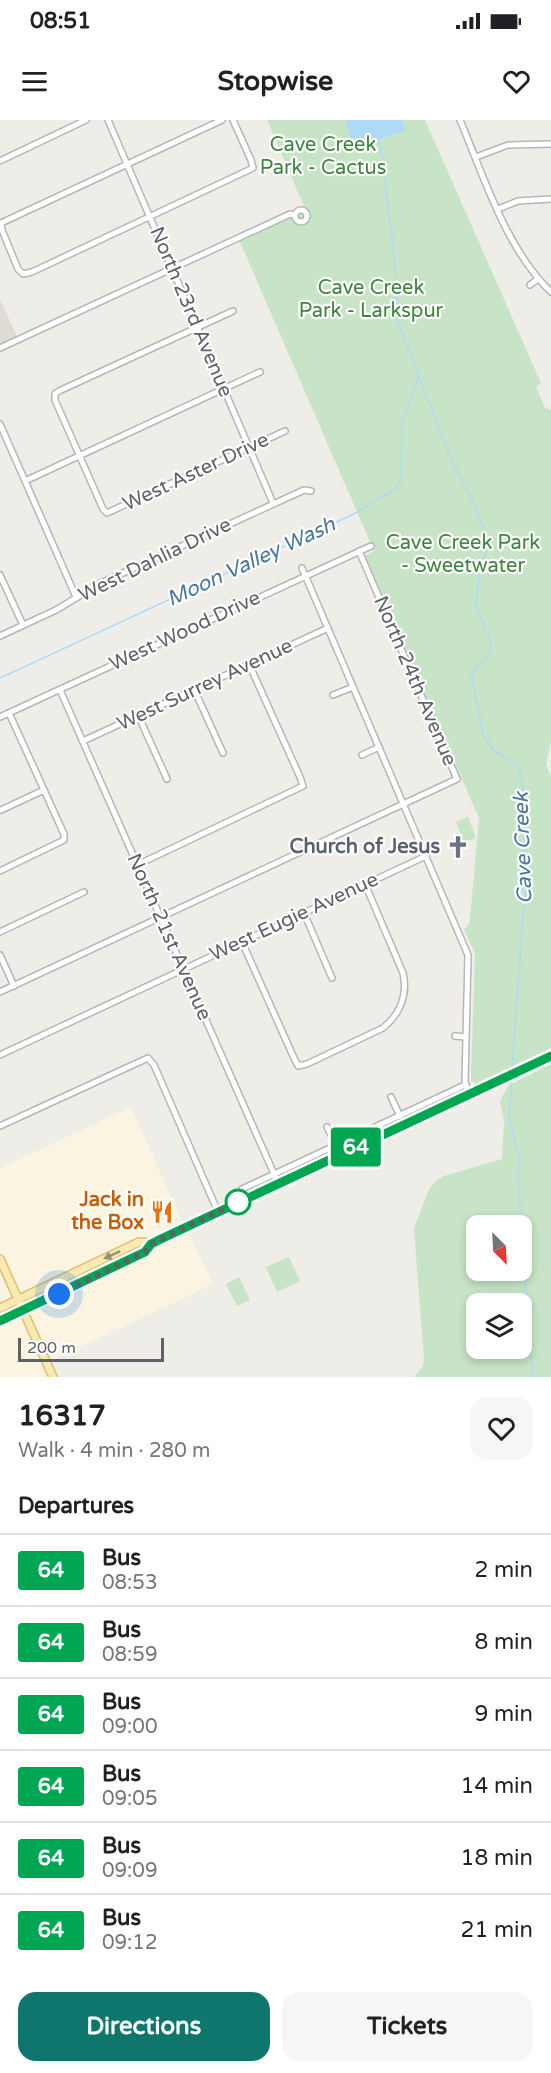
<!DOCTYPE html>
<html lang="en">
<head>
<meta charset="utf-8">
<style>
  body { margin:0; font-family:"Varela Round",sans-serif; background:#f6f6f6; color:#202124; height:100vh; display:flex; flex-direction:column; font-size:22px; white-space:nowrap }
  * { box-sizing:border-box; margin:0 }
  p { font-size:20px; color:#757577 }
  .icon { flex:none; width:33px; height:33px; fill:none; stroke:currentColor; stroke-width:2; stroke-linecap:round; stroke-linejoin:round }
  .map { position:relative; height:1257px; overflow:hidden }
  .side { display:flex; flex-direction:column; background:#fff; flex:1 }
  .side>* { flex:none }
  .badge { padding:0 12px; border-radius:4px; font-size:21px; line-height:39px }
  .needle { width:39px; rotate:156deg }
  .controls { position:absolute; left:466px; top:1095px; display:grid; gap:12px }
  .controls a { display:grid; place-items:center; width:66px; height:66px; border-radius:12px; background:#fff; box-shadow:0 3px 9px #0003; font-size:30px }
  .scale { position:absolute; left:18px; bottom:15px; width:146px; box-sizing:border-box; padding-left:6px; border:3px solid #5e6266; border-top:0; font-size:16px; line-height:21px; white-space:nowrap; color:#5e6266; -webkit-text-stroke:4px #fff; paint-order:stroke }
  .you { position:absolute; width:30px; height:30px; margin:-15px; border:4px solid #fff; border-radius:50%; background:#1a73e8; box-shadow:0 0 0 9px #1a73e833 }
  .map>.badge { position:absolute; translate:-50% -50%; box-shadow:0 0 0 3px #fff }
  h2 { padding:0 18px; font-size:22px; line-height:54px }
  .round { display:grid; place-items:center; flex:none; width:63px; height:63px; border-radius:18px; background:#f6f6f6 }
  .overview { display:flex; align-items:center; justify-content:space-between; height:102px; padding:0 18px }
  h1 { font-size:28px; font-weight:800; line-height:45px }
  .primary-button { display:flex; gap:12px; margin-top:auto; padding:12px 18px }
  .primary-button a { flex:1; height:69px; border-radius:18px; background:#0f766e; color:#fff; font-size:24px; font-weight:800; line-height:69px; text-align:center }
  .primary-button a+a { background:#f6f6f6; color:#202124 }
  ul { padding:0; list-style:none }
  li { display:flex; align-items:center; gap:18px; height:72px; padding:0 18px; border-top:2px solid #e0e0e0 }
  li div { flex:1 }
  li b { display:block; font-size:22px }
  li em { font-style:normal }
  li .badge { min-width:66px; font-weight:700; text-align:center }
  .status { display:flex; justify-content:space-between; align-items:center; height:42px; padding:0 30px; background:#fff; direction:ltr }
  .status svg { height:16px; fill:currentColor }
  header { display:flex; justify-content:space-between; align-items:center; height:78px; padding:0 18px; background:#fff; font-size:27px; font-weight:800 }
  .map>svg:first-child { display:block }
</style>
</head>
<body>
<div class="status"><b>08:51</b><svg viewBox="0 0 49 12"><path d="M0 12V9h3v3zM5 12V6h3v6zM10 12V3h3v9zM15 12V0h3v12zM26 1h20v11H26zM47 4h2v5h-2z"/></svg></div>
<header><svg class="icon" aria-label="menu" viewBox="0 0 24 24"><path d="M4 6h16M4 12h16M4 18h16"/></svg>Stopwise<svg class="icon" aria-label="heart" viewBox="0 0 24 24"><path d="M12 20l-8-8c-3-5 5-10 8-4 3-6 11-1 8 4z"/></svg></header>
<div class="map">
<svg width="551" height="1257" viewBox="0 0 551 1257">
  <rect width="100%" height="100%" fill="#efede7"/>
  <path fill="#fbf4e0" d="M129,988L132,989L179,1095L213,1164L47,1243L53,1257H0V1048Z"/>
  <path fill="#dfdcd5" d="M0,179L17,217L0,224Z"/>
  <g fill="#c7e4c6" fill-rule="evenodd">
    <path d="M267,0H425L541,263L536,267L545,288L551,290V621L546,645L551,656V928L476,964L471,961V955L475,834L464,809L468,806L470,799L479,698L365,436L374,431L237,115L304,86Z"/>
    <path d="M468,697L476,718L464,723L456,702Z"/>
    <path d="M551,944V1257H414L423,1246L424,1240L414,1109L429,1069L436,1061L444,1056L502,1039L504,1001L500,981L509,965ZM477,1106H522V1150H477ZM477,1184H522V1228H477Z"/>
    <path d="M289,1137L300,1161L277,1172L266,1147Z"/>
    <path d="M239,1157L250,1180L237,1186L226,1164Z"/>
  </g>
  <path fill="#afdaf7" d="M346,0H401L406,10L353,29Z"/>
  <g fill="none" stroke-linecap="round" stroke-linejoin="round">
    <g stroke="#afdaf7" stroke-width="1.5">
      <path d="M378,19L381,27L395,146L397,199L453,345L470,375L486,414L488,428L480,447L476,486L490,520L491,533C483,540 474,547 472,557L483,615L494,631L515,644L520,651L525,679L524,725L526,785L523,795L512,950"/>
      <path d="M0,558L356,393L395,369L401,360L402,302L418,258"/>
      <path d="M512,958L509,999L519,1036L518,1056L521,1106"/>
      <path d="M522,1116L533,1257"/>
    </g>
    <g stroke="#b4b7ba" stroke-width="8">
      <g id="minor">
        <path d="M108,0L273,383"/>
        <path d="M222,0L1,103L2,110L18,149L23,154L32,152L253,48L251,40L233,0"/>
        <path d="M460,0C484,57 506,129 551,172"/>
        <path d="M476,37L508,25L551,24"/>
        <path d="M0,41L86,0"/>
        <path d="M498,89L518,81L551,79"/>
        <circle cx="301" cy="96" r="6"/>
        <path d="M530,165L538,159"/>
        <path d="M233,191L59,271L55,274V280L103,389L107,393L285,311"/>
        <path d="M0,228L290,94L294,95"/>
        <path d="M0,304L76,477"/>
        <path d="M25,361L260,252"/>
        <path d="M302,448L468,835L465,961L468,974"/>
        <path d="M0,455L23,505"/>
        <path d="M0,516L56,490L101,463L304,370L311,371"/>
        <path d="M194,569L223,633"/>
        <path d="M60,570L278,1063"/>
        <path d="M333,575L353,567"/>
        <path d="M138,595L167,659"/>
        <path d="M0,597L371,426"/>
        <path d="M83,621L328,508"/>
        <path d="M362,635L379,627"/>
        <path d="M1,690L44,670"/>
        <path d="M137,745L303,666L300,657L249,544"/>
        <path d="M0,751L64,720V714L9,593"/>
        <path d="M304,793L332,858"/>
        <path d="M0,812L84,772"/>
        <path d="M242,822L294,938L298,946L307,944L383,908C400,894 408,875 403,853L365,764"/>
        <path d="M0,835L14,866"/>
        <path d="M0,872L457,659L359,431"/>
        <path d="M455,916L466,917"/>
        <path d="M0,935L426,736"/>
        <path d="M391,977L400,996"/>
        <path d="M0,1006L148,938L154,945L218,1092"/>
        <path d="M327,1007L336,1025"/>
        <path d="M242,1069L465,965"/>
      </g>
    </g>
    <g stroke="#e5bd6a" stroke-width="10">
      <g id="major">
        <path d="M0,1139L53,1257"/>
        <path d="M0,1188L139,1122L151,1123L551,936"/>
        <path d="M0,1201L145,1132L151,1123"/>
      </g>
    </g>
    <use href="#minor" stroke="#fff" stroke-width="5"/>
    <use href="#major" stroke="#f8eab3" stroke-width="7"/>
  </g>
  <defs><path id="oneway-solid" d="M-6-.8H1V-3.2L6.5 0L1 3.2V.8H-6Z" transform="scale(1.5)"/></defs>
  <use fill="#949281" href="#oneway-solid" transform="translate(112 1135) rotate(155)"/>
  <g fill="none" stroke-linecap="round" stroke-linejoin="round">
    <g stroke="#fff" stroke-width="14">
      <path id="line" d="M0,1201L145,1132L151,1124L163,1118L551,936"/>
    </g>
    <use href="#line" stroke="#00a651" stroke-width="9"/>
    <path stroke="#5e6266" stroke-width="6" stroke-dasharray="0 10.8" d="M59,1174L145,1132L151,1124L238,1082"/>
  </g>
  <defs>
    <g id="church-bare" transform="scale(1.8)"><path d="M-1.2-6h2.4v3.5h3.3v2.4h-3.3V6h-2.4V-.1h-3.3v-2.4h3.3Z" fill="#6b7280" stroke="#fff" stroke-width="2.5" paint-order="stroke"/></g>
    <g id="restaurant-bare" transform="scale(1.8)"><path d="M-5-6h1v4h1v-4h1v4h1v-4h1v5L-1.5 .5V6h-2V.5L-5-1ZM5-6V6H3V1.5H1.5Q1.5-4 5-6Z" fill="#e8710a" stroke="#fff" stroke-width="2.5" paint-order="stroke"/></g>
  </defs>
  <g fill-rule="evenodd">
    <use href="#church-bare" x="458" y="727"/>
    <use href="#restaurant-bare" x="162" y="1092"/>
  </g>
  <circle fill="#fff" stroke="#00a651" stroke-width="3" cx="238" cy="1082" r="12"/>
  <g text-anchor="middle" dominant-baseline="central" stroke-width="4.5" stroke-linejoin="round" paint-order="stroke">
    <g font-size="20" fill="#3f843f" stroke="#fff">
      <text x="323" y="25">Cave Creek<tspan x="323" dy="23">Park - Cactus</tspan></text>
      <text x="371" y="168">Cave Creek<tspan x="371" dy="23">Park - Larkspur</tspan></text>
      <text x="463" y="423">Cave Creek Park<tspan x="463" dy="23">- Sweetwater</tspan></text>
    </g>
    <g font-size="20" fill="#5e6266" stroke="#fff">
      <text transform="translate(191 192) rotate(67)">North 23rd Avenue</text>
      <text transform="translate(196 352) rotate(-25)">West Aster Drive</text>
      <text transform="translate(155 440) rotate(-26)">West Dahlia Drive</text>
      <text transform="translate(185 511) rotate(-25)">West Wood Drive</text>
      <text transform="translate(415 561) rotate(67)">North 24th Avenue</text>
      <text transform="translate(205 565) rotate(-25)">West Surrey Avenue</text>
      <text transform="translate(294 797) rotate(-25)">West Eugie Avenue</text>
      <text transform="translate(169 817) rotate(66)">North 21st Avenue</text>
    </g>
    <g font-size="20" font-weight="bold" fill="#5b616d" stroke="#fff" text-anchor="end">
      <text x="440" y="727">Church of Jesus</text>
    </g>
    <g font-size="20" font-weight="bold" fill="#c56008" stroke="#fff" text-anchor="end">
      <text x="144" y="1080">Jack in<tspan x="144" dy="23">the Box</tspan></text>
    </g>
    <g font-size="21" font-style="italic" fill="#4877a0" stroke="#fff">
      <text transform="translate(251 442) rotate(-25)">Moon Valley Wash</text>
      <text transform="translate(523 728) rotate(-92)">Cave Creek</text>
    </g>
  </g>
</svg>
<div class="controls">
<a><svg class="needle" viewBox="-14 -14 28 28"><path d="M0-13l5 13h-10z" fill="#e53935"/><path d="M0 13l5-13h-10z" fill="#757577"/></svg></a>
<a><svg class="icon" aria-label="layers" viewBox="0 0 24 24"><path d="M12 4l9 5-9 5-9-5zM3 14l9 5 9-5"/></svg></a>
</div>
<div class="scale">200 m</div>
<div class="you" style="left:59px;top:1174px"></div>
<b class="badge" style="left:356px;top:1027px;background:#00a651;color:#fff">64</b>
</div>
<section class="side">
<div class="overview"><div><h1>16317</h1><p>Walk · 4 min · 280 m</p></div><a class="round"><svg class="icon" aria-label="heart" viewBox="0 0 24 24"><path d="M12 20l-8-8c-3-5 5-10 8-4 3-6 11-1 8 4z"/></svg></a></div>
<h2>Departures</h2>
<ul>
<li><span class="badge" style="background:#00a651;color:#fff">64</span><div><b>Bus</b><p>08:53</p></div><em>2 min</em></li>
<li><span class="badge" style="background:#00a651;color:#fff">64</span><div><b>Bus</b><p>08:59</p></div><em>8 min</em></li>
<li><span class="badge" style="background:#00a651;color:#fff">64</span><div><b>Bus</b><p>09:00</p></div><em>9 min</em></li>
<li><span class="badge" style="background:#00a651;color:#fff">64</span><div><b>Bus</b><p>09:05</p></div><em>14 min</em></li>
<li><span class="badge" style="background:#00a651;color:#fff">64</span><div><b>Bus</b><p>09:09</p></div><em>18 min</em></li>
<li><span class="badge" style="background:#00a651;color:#fff">64</span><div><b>Bus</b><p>09:12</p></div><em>21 min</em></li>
</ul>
<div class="primary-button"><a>Directions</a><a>Tickets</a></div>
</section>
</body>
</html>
